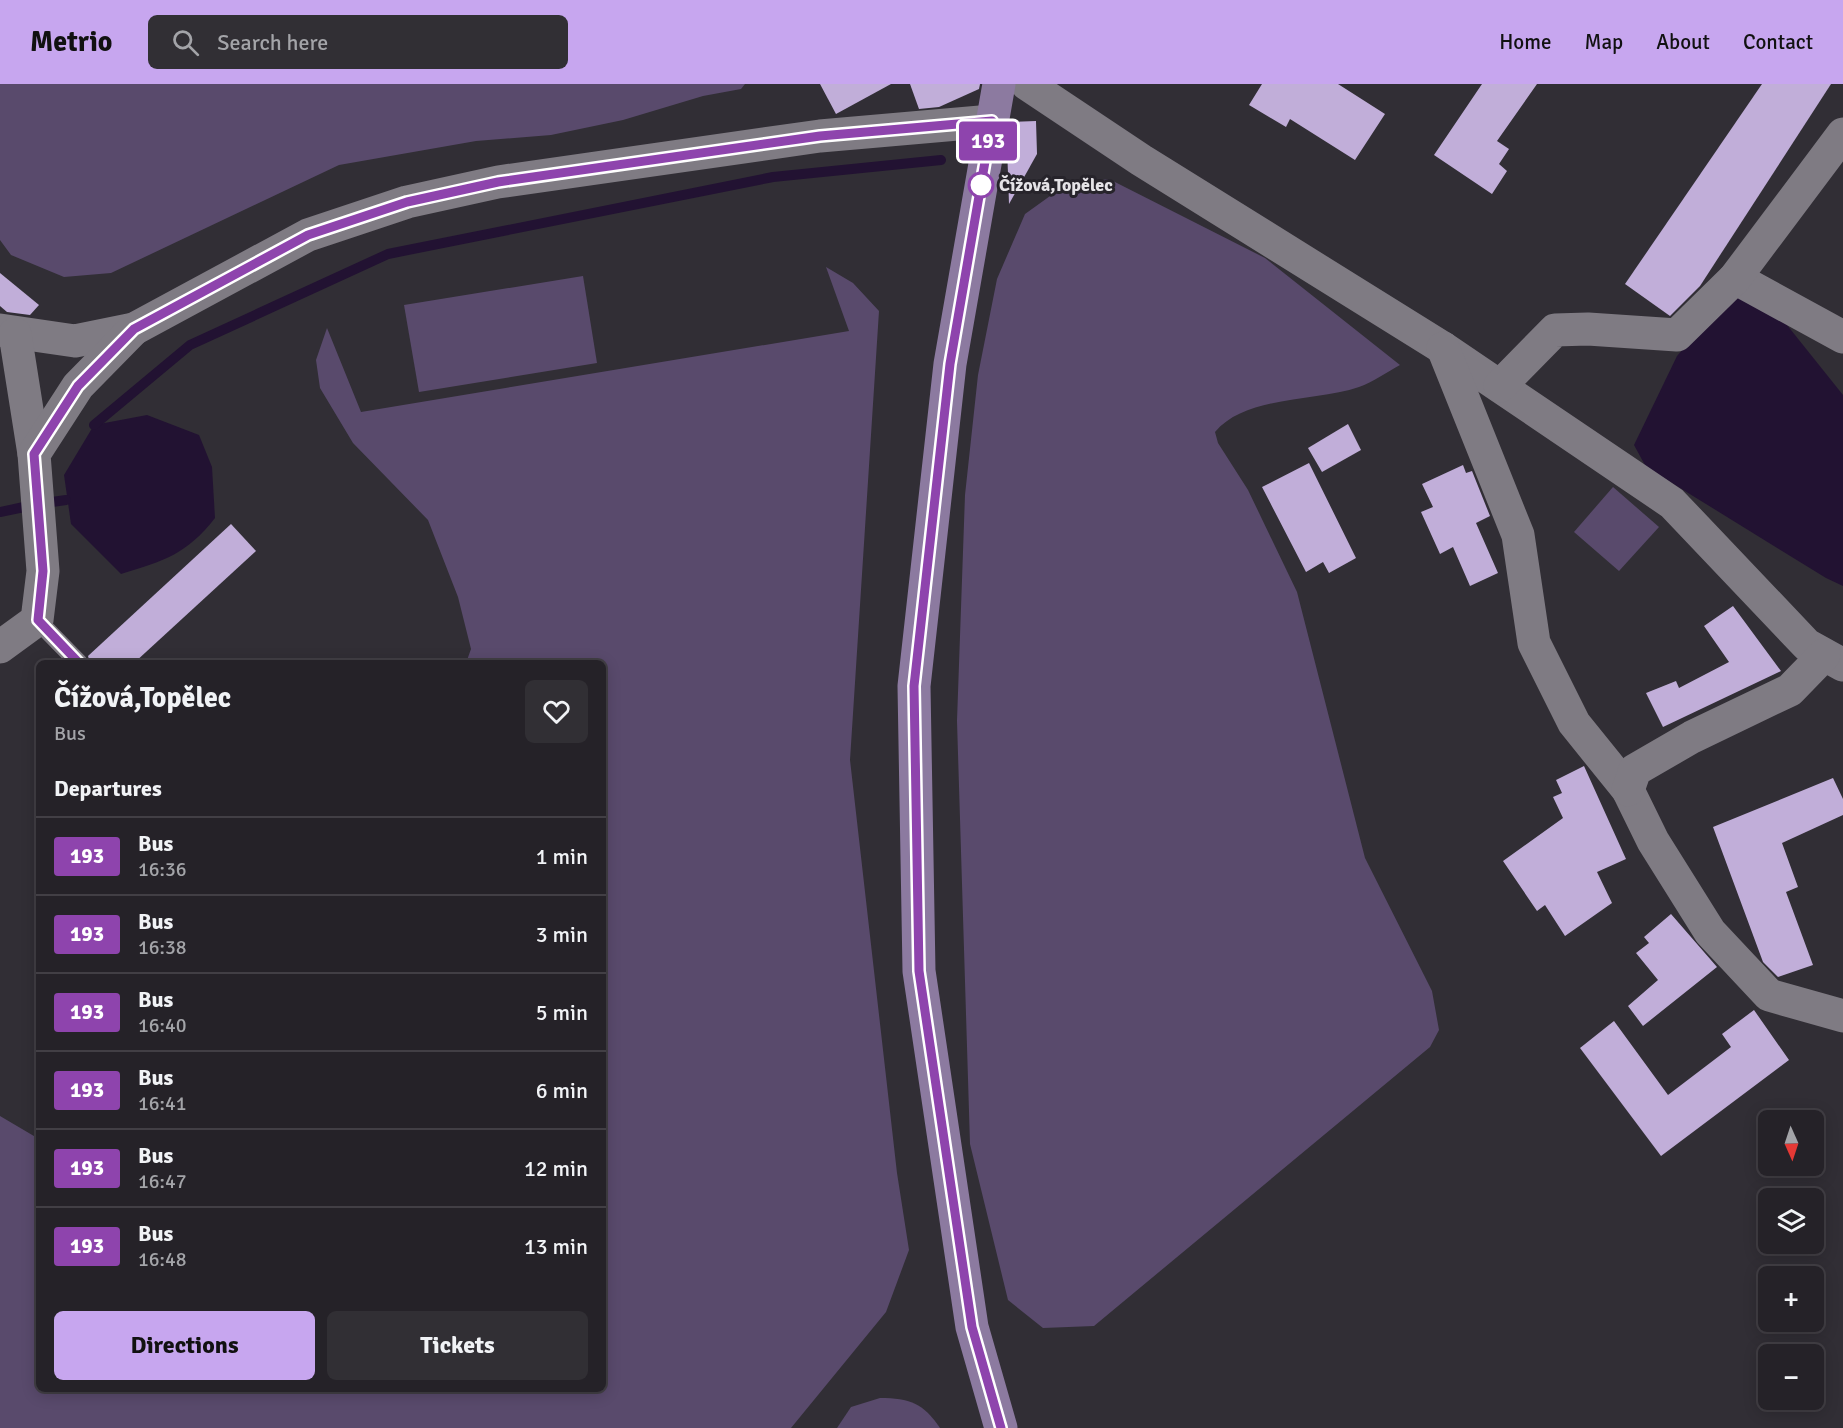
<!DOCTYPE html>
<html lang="en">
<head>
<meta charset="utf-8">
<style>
  body { margin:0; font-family:Signika,sans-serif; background:#312f34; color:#f1f3f6; height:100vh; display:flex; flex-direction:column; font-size:22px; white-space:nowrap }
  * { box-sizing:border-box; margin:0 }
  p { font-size:20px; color:#a3a4a8 }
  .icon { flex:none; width:33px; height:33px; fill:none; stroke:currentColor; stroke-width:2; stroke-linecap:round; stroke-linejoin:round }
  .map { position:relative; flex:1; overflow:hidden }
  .side { position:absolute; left:36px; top:576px; width:570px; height:732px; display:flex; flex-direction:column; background:#252228; border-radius:9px; box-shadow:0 3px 15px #0003,0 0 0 2px #423f45 }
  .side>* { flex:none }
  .badge { padding:0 12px; border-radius:4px; font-size:21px; line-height:39px }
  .needle { width:39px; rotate:177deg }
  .buttons { position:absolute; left:1758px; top:1026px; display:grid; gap:12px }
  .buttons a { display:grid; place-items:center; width:66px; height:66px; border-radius:9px; background:#252228; box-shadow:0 3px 15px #0003,0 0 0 2px #423f45; font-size:30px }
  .map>.badge { position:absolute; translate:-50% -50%; box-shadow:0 0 0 3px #fff }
  h2 { padding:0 18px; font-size:22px; line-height:54px }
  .round { display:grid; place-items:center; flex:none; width:63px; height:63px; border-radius:9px; background:#312f34 }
  .overview { display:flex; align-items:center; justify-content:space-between; height:102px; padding:0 18px }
  h1 { font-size:28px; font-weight:700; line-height:45px }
  .action { display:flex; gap:12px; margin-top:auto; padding:12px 18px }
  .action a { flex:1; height:69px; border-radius:9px; background:#c7a6ef; color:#111; font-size:24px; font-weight:700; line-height:69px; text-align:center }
  .action a+a { background:#312f34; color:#f1f3f6 }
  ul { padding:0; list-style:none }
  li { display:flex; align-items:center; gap:18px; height:78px; padding:0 18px; border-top:2px solid #423f45 }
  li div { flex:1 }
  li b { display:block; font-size:22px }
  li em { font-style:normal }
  li .badge { min-width:66px; font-weight:700; text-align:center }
  header { display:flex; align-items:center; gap:36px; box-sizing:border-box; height:84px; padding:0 30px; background:#c7a6ef; color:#111 }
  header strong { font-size:28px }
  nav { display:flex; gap:33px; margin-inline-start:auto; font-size:21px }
  .search { width:420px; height:54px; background:#312f34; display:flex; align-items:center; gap:15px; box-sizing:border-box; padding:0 21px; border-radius:9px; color:#a3a4a8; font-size:22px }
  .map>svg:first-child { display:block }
</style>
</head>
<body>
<header>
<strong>Metrio</strong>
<div class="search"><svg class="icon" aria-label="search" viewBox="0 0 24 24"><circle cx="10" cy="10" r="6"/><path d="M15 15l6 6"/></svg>Search here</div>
<nav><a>Home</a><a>Map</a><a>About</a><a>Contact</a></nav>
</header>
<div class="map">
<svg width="1843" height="1344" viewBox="0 0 1843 1344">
  <rect width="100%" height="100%" fill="#312e35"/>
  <g fill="#594a6c">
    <path d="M0,0H745L741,5L703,12L623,36L551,51L476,57L339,81L111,189L64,193L11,171L0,156Z"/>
    <path d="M1109,95L1265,174L1400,281C1387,288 1373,298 1359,303C1316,318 1246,311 1215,348L1218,359L1248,406L1297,508L1365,774L1432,907L1439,946L1430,963L1094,1242L1043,1244L1008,1216L970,1060L957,637L965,411L978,291L997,195L1025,130L1064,102Z"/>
    <path d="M826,183L853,199L879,227L850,676L897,1089L909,1166L886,1228L791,1344H0V1032L39,1055V1305H603V579H466L471,565L458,513L428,436L353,359L320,304L316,276L327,244L361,328L849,247Z"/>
    <path d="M583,192L597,279L419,308L404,221Z"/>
    <path d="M1613,403L1659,443L1619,487L1574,448Z"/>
    <path d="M880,1314C910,1314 923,1319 940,1344H837L851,1323Z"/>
  </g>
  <g fill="#221232">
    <path d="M1738,208L1763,211L1843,311V502L1826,494L1646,383L1634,361L1677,272L1716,227Z"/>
    <path d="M147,331L199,351L212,383L215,434C187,470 164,477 121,490L71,440L64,391L94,341Z"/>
  </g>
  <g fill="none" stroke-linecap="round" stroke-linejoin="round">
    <g stroke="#221232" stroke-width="10">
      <path d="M94,341L190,261L388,170L773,93L941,76"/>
      <path d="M52,418L66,416"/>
      <path d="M0,428L24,423"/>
    </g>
  </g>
  <g fill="#c1aed9">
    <path d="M820,0H891L836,30Z"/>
    <path d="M910,0H980L979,5L939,23L919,25Z"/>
    <path d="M1262,0H1338L1385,30L1355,76L1290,35L1286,43L1249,21Z"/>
    <path d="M1482,0H1537L1497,57L1509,65L1499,80L1507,87L1492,110L1434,71Z"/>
    <path d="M1762,0H1831L1700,202L1670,232L1625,200Z"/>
    <path d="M1036,37L1037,70L1009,120L1007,61L1011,38Z"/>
    <path d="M0,189L39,221L30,231L7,228L0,222Z"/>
    <path d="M1348,340L1361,366L1322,388L1308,364Z"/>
    <path d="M1309,379L1356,474L1329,489L1323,478L1306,488L1262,403Z"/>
    <path d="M1463,381L1466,389L1472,387L1490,432L1476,439L1498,489L1470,502L1453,463L1440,470L1421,428L1433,423L1422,400Z"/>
    <path d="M231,440L256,467L134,579H90L88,572Z"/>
    <path d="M1733,522L1781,587L1663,643L1646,609L1676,597L1679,604L1729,578L1704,542Z"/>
    <path d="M1584,682L1626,775L1597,788L1612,819L1565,852L1545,821L1537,827L1503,777L1563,734L1553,713L1562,709L1556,696Z"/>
    <path d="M1833,694L1843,715V731L1782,759L1798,803L1786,808L1813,881L1778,893L1763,878L1713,743Z"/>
    <path d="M1671,830L1717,883L1643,942L1628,922L1658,896L1636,869L1649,859L1644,853Z"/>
    <path d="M1754,926L1789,976L1661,1072L1580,964L1614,937L1668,1011L1731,963L1722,950Z"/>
  </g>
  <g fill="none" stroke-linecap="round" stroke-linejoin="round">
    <path stroke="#7f7b83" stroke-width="18" d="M37,536L79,579"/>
    <g stroke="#7f7b83" stroke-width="33">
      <path d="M1027,0L1141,76L1443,264L1672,419L1807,561L1843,581"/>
      <path d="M1735,194L1843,253"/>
      <path d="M0,246L75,257L134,245L308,151L407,118L498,98L820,52L992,37"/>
      <path d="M15,250L34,370"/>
      <path d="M1443,264L1518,451L1534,559L1574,639L1628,706L1653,757L1710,848L1769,911L1843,932"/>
      <path d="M1500,302L1555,246L1588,245L1677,251L1735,194L1843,50"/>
      <path d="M0,563L37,536L43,487L34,370L78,302L134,245"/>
      <path d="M1628,706L1635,686L1692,653L1790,606L1824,571"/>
    </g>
    <path stroke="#8c7aa0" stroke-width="33" d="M999,0L950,280L914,602L919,887L972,1243L1001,1344"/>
  </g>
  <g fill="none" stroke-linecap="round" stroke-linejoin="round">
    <g stroke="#fff" stroke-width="14">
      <path id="line" d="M79,579L38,536L43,487L34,370L78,302L134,245L308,151L407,118L498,98L820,52L992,37L950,280L914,602L919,887L972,1243L1001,1344"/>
    </g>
    <use href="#line" stroke="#8e44ad" stroke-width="9"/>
  </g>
  <circle fill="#fff" stroke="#8e44ad" stroke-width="3" cx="981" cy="101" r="12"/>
  <g text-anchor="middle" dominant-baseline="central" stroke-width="6" stroke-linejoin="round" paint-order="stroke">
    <g font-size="18" font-weight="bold" fill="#e5e3e7" stroke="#27242b" text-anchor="start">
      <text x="999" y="101">Čížová,Topělec</text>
    </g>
  </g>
</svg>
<div class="buttons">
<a><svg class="needle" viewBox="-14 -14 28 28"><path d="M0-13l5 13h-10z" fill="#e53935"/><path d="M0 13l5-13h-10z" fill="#a3a4a8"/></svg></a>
<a><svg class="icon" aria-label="layers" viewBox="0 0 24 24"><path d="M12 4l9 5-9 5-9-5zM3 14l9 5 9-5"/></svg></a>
<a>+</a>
<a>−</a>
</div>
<b class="badge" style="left:988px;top:57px;background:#8e44ad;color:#fff">193</b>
<section class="side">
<div class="overview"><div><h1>Čížová,Topělec</h1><p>Bus</p></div><a class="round"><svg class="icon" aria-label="heart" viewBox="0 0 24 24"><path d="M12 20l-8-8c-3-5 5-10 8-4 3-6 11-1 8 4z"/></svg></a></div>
<h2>Departures</h2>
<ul>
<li><span class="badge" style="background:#8e44ad;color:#fff">193</span><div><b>Bus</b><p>16:36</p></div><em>1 min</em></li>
<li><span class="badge" style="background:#8e44ad;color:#fff">193</span><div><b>Bus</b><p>16:38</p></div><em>3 min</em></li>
<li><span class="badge" style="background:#8e44ad;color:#fff">193</span><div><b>Bus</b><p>16:40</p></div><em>5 min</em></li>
<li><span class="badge" style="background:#8e44ad;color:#fff">193</span><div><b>Bus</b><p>16:41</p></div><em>6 min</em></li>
<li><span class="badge" style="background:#8e44ad;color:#fff">193</span><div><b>Bus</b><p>16:47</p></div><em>12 min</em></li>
<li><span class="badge" style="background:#8e44ad;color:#fff">193</span><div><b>Bus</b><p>16:48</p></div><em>13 min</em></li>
</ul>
<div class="action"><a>Directions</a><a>Tickets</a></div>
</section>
</div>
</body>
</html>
